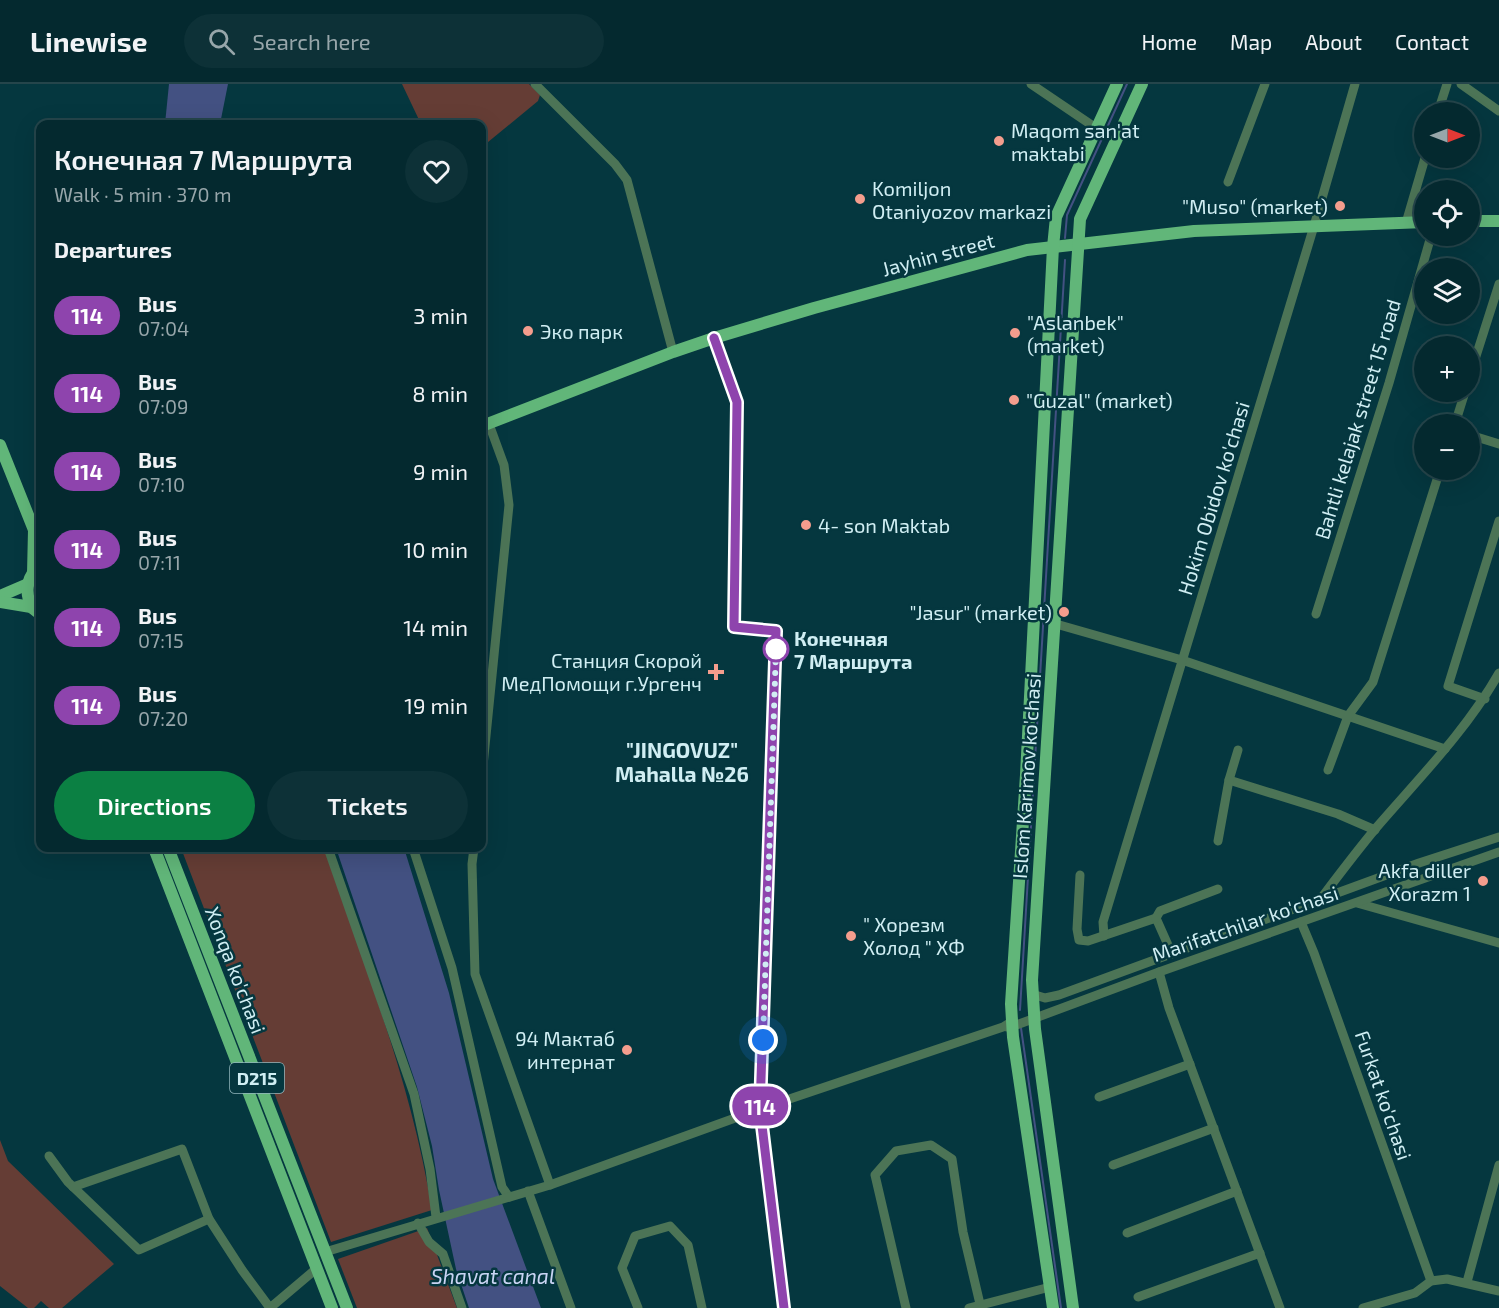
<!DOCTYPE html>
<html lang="en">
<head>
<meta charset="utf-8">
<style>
  body { margin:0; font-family:"Exo 2",sans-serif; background:#0d3137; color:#f1f3f6; height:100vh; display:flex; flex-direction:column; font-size:22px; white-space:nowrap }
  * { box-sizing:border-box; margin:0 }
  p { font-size:20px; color:#97a6aa }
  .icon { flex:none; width:33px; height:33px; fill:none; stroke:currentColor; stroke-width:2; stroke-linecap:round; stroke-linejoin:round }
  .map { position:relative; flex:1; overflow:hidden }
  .sheet { position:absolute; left:36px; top:36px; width:450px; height:732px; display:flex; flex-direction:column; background:#04292f; border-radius:12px; box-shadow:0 6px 24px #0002,0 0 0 2px #25454b }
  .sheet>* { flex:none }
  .badge { padding:0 12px; border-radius:20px; font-size:21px; line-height:39px }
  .needle { width:39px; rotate:90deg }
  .controls { position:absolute; left:1414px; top:18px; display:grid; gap:12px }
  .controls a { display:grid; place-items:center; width:66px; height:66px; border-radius:50%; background:#04292f; box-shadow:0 6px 24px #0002,0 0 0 2px #25454b; font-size:30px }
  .you { position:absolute; width:30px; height:30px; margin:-15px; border:4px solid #fff; border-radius:50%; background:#1a73e8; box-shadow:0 0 0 9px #1a73e833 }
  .map>.badge { position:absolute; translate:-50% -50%; box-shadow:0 0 0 3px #fff }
  h2 { padding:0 18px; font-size:22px; line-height:54px }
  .round { display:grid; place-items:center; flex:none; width:63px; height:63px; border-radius:32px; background:#0d3137 }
  .head { display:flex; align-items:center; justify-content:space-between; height:102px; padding:0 18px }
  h1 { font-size:28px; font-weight:600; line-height:45px }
  .cta { display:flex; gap:12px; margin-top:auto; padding:12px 18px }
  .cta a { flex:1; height:69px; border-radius:36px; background:#0b8043; color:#fff; font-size:24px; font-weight:600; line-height:69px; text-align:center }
  .cta a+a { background:#0d3137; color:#f1f3f6 }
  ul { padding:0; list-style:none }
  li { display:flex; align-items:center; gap:18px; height:78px; padding:0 18px }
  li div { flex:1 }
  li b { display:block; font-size:22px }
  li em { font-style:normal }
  li .badge { min-width:66px; font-weight:700; text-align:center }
  header { display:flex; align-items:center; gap:36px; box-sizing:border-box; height:84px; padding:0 30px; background:#04292f; border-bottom:2px solid #25454b }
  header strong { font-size:28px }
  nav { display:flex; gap:33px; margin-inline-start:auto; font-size:21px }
  .search { width:420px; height:54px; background:#0d3137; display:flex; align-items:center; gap:15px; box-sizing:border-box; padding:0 21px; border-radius:33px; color:#97a6aa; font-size:22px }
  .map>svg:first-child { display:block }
</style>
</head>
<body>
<header>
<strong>Linewise</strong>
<div class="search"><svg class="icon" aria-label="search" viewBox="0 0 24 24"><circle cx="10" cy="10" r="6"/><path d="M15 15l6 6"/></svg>Search here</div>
<nav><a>Home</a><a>Map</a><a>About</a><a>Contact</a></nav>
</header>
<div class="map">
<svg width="1499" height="1224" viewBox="0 0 1499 1224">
  <rect width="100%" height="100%" fill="#05373f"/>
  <g fill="#653d35">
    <path d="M402,0H529L540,11L538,17L482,63V40H421Z"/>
    <path d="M181,764H324C365,883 412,1001 432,1126L331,1158Z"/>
    <path d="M0,1056L8,1077L114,1180L62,1224H49L41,1217L34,1224H28L0,1202Z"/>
    <path d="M427,1144L457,1224H357L338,1175Z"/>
  </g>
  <g fill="#435182">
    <path d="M169,0H228L220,40H165Z"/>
    <path d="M336,764H404L449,909L493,1095L541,1224H469L456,1185L439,1106L432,1062L417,1003Z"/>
  </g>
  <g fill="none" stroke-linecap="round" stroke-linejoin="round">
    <g stroke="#435182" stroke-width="2">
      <path d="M1065,154L1067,131L1127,0"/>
      <path d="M1020,926L1065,176"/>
      <path d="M1021,944L1061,1224"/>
    </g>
    <g stroke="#4c7456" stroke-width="9">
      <path d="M535,0L615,80L627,96L673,268"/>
      <path d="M1031,0L1096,44"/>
      <path d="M1461,0L1499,27"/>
      <path d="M1438,28L1447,0"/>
      <path d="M1228,98L1265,0"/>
      <path d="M1406,139L1425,74"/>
      <path d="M714,254L737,318L734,543L776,547L760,1025L784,1224"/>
      <path d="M1470,291L1499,200"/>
      <path d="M1455,340L1465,308"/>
      <path d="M1470,351L1499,360"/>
      <path d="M1316,530L1389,299L1431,152"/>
      <path d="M1056,540L1182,576L1445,665"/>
      <path d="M1485,615L1448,602L1499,437"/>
      <path d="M1328,686L1348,632L1373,598L1440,386"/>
      <path d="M482,692L509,421L504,381L489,340"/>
      <path d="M1229,696L1338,730L1375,746"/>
      <path d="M1218,757L1229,696L1238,666"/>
      <path d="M328,764L414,1010L430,1085L436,1133"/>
      <path d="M413,764L452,884L502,1103L509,1113"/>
      <path d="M474,764L472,780L475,890L550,1101"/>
      <path d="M1080,791L1077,845L1079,856L1088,857L1156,834L1172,870"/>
      <path d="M1319,817C1338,792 1356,768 1376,744C1419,694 1466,647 1499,589"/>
      <path d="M1357,819L1499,859"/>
      <path d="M1156,834L1160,827L1218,805"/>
      <path d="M1301,838L1314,869L1431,1197"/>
      <path d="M1104,852L1103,838L1314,142L1355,0"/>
      <path d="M1159,888L1169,924L1280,1224"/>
      <path d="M1032,910L1045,914L1059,911L1419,779L1499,753"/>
      <path d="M1007,943H1011L1159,888L1499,768"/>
      <path d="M1099,1013L1190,980"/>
      <path d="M49,1072L68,1098L139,1166L209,1135"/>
      <path d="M1113,1081L1214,1044"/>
      <path d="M73,1103L182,1065L209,1135L242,1186L270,1224"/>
      <path d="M528,1107L571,1224"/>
      <path d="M418,1139L429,1158L443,1170L462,1224"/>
      <path d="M1127,1149L1237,1107"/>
      <path d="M325,1168L550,1101L760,1025L1003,943L1011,938"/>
      <path d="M1467,1198L1499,1081"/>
      <path d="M1138,1213L1260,1169"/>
      <path d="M270,1224L316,1185"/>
      <path d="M638,1224L622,1184L635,1152L670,1142L688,1161L702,1224"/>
      <path d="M906,1224L875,1091L896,1067L931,1061L952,1075L963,1148L980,1220"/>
      <path d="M969,1224L1050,1203"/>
      <path d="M1363,1224L1415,1209L1431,1197L1447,1195L1499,1207"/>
    </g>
    <g stroke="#61b679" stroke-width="12">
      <path d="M1470,137H1499"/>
      <path d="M482,342L673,268L714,254L814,224L1027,166L1194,147L1425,138"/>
      <path d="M0,361L34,446L40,453"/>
      <path d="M33,490L34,446"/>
      <path d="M0,512L28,500"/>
      <path d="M0,518L31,523L40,530"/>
      <path d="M31,523C25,507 26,493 40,482"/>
      <path d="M154,764L332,1224"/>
      <path d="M168,764L347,1224"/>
      <path d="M1053,1224L1013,953L1011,920L1026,691L1053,163L1056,133L1117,0"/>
      <path d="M1073,1224L1035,945L1032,896L1080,135L1142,0"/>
    </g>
  </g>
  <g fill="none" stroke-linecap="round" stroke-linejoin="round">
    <g stroke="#fff" stroke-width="14">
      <path id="line" d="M714,254L737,318L734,543L776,547L760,1025L784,1224"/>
    </g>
    <use href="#line" stroke="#8e44ad" stroke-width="9"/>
    <path stroke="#d0eef3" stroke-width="6" stroke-dasharray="0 10.8" d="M763,956L776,565"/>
  </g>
  <g fill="#f49d8d" stroke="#05373f" stroke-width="2">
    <circle cx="999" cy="57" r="6"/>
    <circle cx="860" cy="115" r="6"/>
    <circle cx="1340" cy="122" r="6"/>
    <circle cx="528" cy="247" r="6"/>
    <circle cx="1015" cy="249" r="6"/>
    <circle cx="1014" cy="316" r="6"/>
    <circle cx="806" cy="441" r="6"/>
    <circle cx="1064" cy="528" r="6"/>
    <path d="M713 579h6v6h6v6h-6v6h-6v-6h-6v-6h6z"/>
    <circle cx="1483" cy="797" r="6"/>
    <circle cx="851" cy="852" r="6"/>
    <circle cx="627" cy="966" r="6"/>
  </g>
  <circle fill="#fff" stroke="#8e44ad" stroke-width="3" cx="776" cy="565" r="12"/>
  <g text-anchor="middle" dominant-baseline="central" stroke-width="5" stroke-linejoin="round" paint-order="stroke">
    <rect fill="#05373f" stroke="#93b7bd" stroke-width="1.5" x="230" y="979" width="54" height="30" rx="4.5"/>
    <g font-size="18" font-weight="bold" fill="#d0eef3">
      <text x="257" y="994">D215</text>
    </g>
    <g font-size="20" fill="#d0eef3" stroke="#05373f" text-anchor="start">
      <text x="1011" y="46">Maqom san'at<tspan x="1011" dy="23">maktabi</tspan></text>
      <text x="872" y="104">Komiljon<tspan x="872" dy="23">Otaniyozov markazi</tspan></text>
      <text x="1328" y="122" text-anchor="end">"Muso" (market)</text>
      <text x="1027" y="238">"Aslanbek"<tspan x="1027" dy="23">(market)</tspan></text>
      <text x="540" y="247">Эко парк</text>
      <text x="1026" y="316">"Guzal" (market)</text>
      <text x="818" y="441">4- son Maktab</text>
      <text x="1052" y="528" text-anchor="end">"Jasur" (market)</text>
      <text x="702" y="576" text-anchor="end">Станция Скорой<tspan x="702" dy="23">МедПомощи г.Ургенч</tspan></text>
      <text x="1471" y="786" text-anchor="end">Akfa diller<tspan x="1471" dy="23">Xorazm 1</tspan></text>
      <text x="863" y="840">" Хорезм<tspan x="863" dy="23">Холод " ХФ</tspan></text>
      <text x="615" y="954" text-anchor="end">94 Мактаб<tspan x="615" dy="23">интернат</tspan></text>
    </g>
    <g font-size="20" fill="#d0eef3" stroke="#05373f">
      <text transform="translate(938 170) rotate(-15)">Jayhin street</text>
      <text transform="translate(1357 335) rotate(-73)">Bahtli kelajak street 15 road</text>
      <text transform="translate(1213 414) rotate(-73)">Hokim Obidov ko'chasi</text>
      <text transform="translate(1026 692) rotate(-86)">Islom Karimov ko'chasi</text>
      <text transform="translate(1245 839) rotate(-19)">Marifatchilar ko'chasi</text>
      <text transform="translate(236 886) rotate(69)">Xonqa ko'chasi</text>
      <text transform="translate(1384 1011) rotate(71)">Furkat ko'chasi</text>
    </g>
    <g font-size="20" font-weight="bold" fill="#d0eef3" stroke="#05373f" text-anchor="start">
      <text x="794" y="554">Конечная<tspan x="794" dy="23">7 Маршрута</tspan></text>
    </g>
    <g font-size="21" font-weight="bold" fill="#d0eef3" stroke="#05373f">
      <text x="682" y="665">"JINGOVUZ"<tspan x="682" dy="24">Mahalla №26</tspan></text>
    </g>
    <g font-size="21" font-style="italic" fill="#c9d4f3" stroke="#05373f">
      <text x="493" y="1191">Shavat canal</text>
    </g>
  </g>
</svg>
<div class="controls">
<a><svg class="needle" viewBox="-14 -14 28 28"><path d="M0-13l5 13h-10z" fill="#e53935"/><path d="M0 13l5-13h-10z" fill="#97a6aa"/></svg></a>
<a><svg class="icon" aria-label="locate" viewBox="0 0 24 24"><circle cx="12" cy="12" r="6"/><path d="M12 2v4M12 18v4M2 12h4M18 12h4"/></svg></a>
<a><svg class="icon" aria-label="layers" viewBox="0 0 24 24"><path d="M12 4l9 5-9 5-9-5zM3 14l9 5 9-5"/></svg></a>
<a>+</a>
<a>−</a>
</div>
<div class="you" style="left:763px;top:956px"></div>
<b class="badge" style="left:760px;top:1022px;background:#8e44ad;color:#fff">114</b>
<section class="sheet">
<div class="head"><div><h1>Конечная 7 Маршрута</h1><p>Walk · 5 min · 370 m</p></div><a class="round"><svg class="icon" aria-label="heart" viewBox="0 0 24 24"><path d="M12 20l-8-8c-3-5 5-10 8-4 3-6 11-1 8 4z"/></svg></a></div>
<h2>Departures</h2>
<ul>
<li><span class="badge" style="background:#8e44ad;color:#fff">114</span><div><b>Bus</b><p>07:04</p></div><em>3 min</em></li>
<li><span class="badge" style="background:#8e44ad;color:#fff">114</span><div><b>Bus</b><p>07:09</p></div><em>8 min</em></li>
<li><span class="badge" style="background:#8e44ad;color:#fff">114</span><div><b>Bus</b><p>07:10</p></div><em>9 min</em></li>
<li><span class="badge" style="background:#8e44ad;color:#fff">114</span><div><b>Bus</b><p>07:11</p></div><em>10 min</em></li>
<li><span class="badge" style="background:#8e44ad;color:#fff">114</span><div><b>Bus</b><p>07:15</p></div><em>14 min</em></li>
<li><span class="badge" style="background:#8e44ad;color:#fff">114</span><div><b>Bus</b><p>07:20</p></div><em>19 min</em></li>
</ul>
<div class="cta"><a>Directions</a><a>Tickets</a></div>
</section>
</div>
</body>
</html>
